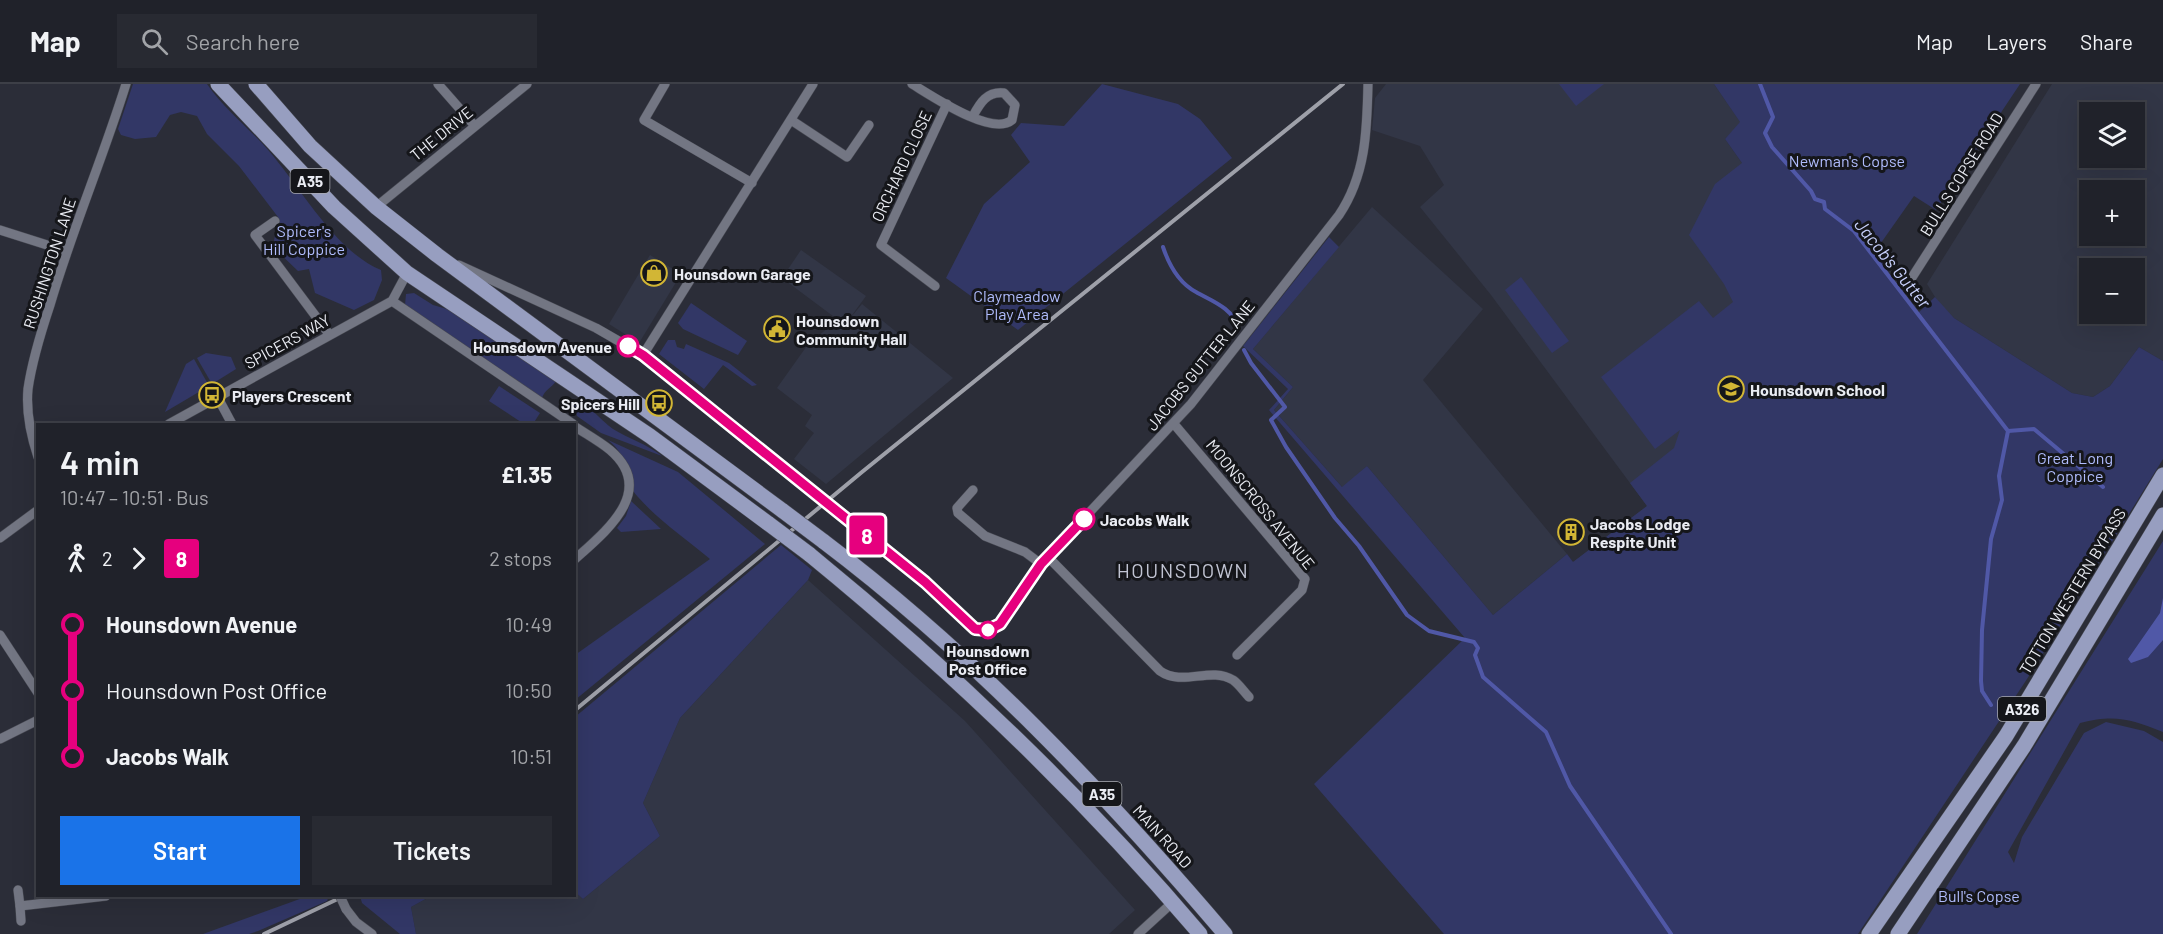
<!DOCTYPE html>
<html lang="en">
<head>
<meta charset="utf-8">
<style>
  body { margin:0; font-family:Barlow,sans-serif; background:#282a32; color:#f1f3f6; height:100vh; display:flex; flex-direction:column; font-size:22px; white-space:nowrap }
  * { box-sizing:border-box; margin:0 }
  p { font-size:20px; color:#a2a4a8 }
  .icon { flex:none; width:33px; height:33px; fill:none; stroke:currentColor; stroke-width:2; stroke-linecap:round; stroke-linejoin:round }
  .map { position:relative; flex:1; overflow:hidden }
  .details { position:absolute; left:36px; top:339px; width:540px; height:474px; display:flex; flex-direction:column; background:#20222a; border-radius:0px; box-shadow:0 6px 24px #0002,0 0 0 2px #3d3f47 }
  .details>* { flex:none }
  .badge { padding:0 12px; border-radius:4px; font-size:21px; line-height:39px }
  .fabs { position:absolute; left:2079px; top:18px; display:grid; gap:12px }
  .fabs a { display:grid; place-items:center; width:66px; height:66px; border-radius:0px; background:#20222a; box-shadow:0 6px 24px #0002,0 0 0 2px #3d3f47; font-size:30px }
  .map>.badge { position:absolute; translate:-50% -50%; box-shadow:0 0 0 3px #fff }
  .legs { display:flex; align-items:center; gap:9px; height:66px; padding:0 24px; font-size:20px }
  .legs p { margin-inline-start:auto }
  .headline { display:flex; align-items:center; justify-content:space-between; height:102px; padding:0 24px }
  h1 { font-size:33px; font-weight:600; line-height:45px }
  .cta { display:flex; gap:12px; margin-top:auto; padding:12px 24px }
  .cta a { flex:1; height:69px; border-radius:0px; background:#1a73e8; color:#fff; font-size:24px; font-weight:600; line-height:69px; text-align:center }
  .cta a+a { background:#282a32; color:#f1f3f6 }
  ul { padding:0 24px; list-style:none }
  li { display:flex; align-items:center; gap:21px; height:66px; font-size:22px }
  li i { display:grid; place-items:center; width:9px; height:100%; margin:0 8px; background:currentColor }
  li i::after { content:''; width:15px; height:15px; margin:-8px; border:4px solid; border-radius:50%; background:#20222a }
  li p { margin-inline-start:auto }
  li:first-child i { background:linear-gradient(#0000 50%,currentColor 0) }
  li:last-child i { background:linear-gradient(currentColor 50%,#0000 0) }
  header { display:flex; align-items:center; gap:36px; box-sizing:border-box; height:84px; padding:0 30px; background:#20222a; border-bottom:2px solid #3d3f47 }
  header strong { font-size:28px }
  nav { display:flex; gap:33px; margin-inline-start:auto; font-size:21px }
  .search { width:420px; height:54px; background:#282a32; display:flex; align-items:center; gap:15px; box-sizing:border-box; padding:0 21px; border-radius:0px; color:#a2a4a8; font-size:22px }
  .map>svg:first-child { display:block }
</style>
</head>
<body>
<header>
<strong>Map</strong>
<div class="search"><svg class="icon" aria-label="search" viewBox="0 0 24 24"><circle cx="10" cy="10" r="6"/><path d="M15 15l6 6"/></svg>Search here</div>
<nav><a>Map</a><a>Layers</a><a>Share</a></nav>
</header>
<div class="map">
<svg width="2163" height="850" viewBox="0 0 2163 850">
  <rect width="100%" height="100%" fill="#2b2d38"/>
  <g fill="#323646" fill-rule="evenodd">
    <path d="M1386,0H1714L1741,39L1725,55L1978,412L1498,535L1647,422L1491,211L1420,123L1444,101L1420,62L1372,46L1375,14Z"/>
    <path d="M2052,0H2163V277L2139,263L2110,302L2093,313L2072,309L1954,234L1940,221L1927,200ZM2090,28H2134V74H2090ZM2090,106H2134V152H2090ZM2090,184H2134V230H2090Z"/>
    <path d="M1372,123L1483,225L1423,296L1567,470L1493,531L1367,382L1343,404L1274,326L1293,303L1253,265Z"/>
    <path d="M801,166L866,212L847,238L862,220L953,294L826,400L794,375L814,349L805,342L812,331L777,304L809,259L837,237L845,241L782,194Z"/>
    <path d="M650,171L681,190L639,259L609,240Z"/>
    <path d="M808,496L965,637L1135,826L1109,850H416L411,823L431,812H574L575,807L583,815L660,752L643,719L680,634Z"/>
  </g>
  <g fill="#323766">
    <path d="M133,0H207C224,25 249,44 269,67C300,103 336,168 381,186L382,196L374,216L354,226L315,209L309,185L298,187L273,163L278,133L239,82L207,50L197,32L181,28L170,31L156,53L135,55L121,51L118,45Z"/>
    <path d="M1102,0L1178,20L1200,35L1232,74L1018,246L946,194L984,120L1030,78L1011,51L1021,39L1064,42Z"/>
    <path d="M1559,0H1604L1576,22Z"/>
    <path d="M1714,0H2020L1936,126L1914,112L1876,166L1894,198L1918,229L1935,213L1954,234L2072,309L2093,313L2110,302L2139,263L2163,277V375L2027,595L1858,850H1444L1314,700L1465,554L1269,326L1288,305L1243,262L1329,153L1339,163L1253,265L1293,303L1274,326L1342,403L1367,382L1493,531L1567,470L1573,478L1647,422L1630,399L1674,364L1680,346L1655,365L1601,293L1699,217L1713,234L1733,218L1724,200L1689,151L1715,100L1742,79L1725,55L1740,38Z"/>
    <path d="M1521,193L1569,257L1552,269L1505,206Z"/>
    <path d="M414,209L433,221L447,225L556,297C552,304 545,305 542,314L405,221L406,210Z"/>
    <path d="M691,219L747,257L738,271L683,245L678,239Z"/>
    <path d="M668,256H675L677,263L684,265L686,260L729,279L757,301L752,302L723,281L704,305L659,270Z"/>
    <path d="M206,269L231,273L236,285L212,300L197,274Z"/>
    <path d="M194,275L209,302L165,328L186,280Z"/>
    <path d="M499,302L540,329L533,340H524L489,317Z"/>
    <path d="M572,317C589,319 599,335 613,345C629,355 647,360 662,372L601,349L577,332Z"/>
    <path d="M608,356L678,388L765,460L575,616V571L710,475C686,455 658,436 638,413C623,398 632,374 608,356Z"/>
    <path d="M631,417L661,445L621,448L617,444L626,432Z"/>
    <path d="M2163,457V648C2130,635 2115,630 2080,639L2008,768L2014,779L2022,753L2084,649L2106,638L2144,647L2163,658V850H1917Z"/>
    <path d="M781,461L812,486L808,496L680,634L643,719L660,752L583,815L574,807L575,633Z"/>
    <path d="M308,812H329L327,817L258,847L249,850H203Z"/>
    <path d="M360,812H431L411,823L416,850H400L362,819Z"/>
  </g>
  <path fill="#5058a7" d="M2163,514V556L2148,573L2131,579L2128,575L2160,529Z"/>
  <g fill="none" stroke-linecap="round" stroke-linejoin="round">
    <g stroke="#5058a7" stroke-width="4">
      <path d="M1760,0L1773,33L1765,49L1772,63L1811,107L1815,115L1824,118L1825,125L1854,147L2008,347L1999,392L2002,416L1991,455L1982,546L1981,597L1982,607L1991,621"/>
      <path d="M1163,163C1169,181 1179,199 1196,208C1212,217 1233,224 1238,244"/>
      <path d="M1244,266L1251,279L1285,323L1271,336L1286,363L1335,434L1359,462L1407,531L1429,547L1474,558L1478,564L1475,571L1483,593L1546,648L1570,702L1671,850"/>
      <path d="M2008,347L2034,345L2103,403"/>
    </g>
    <g stroke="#474952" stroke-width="10">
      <g id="street">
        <path d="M438,0L474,41"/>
        <path d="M665,0L644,36L752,99"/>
        <path d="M912,0C932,12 992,53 1012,36L1015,21L1004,9C987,7 980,19 973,32"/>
        <path d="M791,36L847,73L869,41"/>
        <path d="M376,123L527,0"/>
        <path d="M275,137L255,151L329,250"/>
        <path d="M0,146L66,167"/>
        <path d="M459,181L596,244L643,271L808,405"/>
        <path d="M1911,195L2036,0"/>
        <path d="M935,202L881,161L947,20"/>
        <path d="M392,217L573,340"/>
        <path d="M643,271L813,0"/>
        <path d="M218,314L232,340"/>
        <path d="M169,340L392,217L407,189"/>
        <path d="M1174,340L1305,495L1302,506L1237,571"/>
        <path d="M574,342C586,350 599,357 610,366C658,407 605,448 574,476"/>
        <path d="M38,373C31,352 26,327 28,305C32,277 41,248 50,221C72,146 103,74 126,0"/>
        <path d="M973,406L957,424L958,429L985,452L1025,468L1041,480"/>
        <path d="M847,435L925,498L970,542L988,546L1000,540L1008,530L1041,480L1191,320L1339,131C1366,91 1367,46 1368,0"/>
        <path d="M0,454L38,426"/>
        <path d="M1048,473L1160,587C1183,603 1210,582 1233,596C1239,600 1244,608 1249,613"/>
        <path d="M0,551L38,609"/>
        <path d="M0,655L38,636"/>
        <path d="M18,806L20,822L106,812"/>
        <path d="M20,822L21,837"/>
        <path d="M346,825L356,838L372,850"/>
        <path d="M1138,850L1173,818"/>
      </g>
    </g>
    <g stroke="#474952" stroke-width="16">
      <g id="primary">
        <path d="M218,0L334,123L407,189L650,352L769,440"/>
        <path d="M256,0L310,62L376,123L437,171L783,427"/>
        <path d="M823,457C974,571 1103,707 1225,850"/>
        <path d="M809,470C951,586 1082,711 1200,850"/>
        <path d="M1869,850L2006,652L2163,391"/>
        <path d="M1898,850L2024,662L2163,431"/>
      </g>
    </g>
    <use href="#street" stroke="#737683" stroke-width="9"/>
    <use href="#primary" stroke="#979ec0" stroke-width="15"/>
    <g stroke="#9ea0a9" stroke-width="4">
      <path d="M574,627L862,388L1343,0"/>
      <path d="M264,850L344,812"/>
    </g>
    <g stroke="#474952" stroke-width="10" stroke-linecap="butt">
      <g id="street-bridge">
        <path d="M808,405L847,435"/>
        <path d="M340,812L346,825"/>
      </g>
    </g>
    <g stroke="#474952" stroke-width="16" stroke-linecap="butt">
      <g id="primary-bridge">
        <path d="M783,427L823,457"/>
        <path d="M769,440L809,470"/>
      </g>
    </g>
    <use href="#street-bridge" stroke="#737683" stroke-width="9"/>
    <use href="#primary-bridge" stroke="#979ec0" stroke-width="15"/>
  </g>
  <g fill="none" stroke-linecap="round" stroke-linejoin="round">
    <g stroke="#fff" stroke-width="14">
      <path id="line-1" d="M628,262L643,271L925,498L975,545L988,546L1000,540L1041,480L1084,435"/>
    </g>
    <use href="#line-1" stroke="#e6007e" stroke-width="9"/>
  </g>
  <defs>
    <g id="shop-ring" transform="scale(1.35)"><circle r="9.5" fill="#15161a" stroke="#d2b635" stroke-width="1.5"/><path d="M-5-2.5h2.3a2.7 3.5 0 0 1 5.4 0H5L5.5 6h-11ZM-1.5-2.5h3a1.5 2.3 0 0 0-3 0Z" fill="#d2b635"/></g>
    <g id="civic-ring" transform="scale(1.35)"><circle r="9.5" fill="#15161a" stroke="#d2b635" stroke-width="1.5"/><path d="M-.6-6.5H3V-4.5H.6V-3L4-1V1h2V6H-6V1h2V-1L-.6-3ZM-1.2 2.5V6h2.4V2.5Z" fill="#d2b635"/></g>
    <g id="school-ring" transform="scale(1.35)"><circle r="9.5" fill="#15161a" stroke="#d2b635" stroke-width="1.5"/><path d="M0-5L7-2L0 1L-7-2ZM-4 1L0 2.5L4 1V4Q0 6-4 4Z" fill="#d2b635"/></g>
    <g id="bus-ring" transform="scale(1.35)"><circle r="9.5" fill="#15161a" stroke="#d2b635" stroke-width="1.5"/><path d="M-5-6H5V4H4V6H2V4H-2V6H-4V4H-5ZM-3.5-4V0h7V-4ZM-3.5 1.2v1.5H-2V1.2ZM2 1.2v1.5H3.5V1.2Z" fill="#d2b635"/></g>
    <g id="building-ring" transform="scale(1.35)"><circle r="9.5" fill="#15161a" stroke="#d2b635" stroke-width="1.5"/><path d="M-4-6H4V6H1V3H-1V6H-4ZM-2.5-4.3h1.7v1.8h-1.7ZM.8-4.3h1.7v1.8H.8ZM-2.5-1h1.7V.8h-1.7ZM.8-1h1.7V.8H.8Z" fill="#d2b635"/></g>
  </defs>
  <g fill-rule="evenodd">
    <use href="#shop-ring" x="654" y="189"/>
    <use href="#civic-ring" x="777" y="245"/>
    <use href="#school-ring" x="1731" y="305"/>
    <use href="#bus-ring" x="212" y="311"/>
    <use href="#bus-ring" x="659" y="319"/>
    <use href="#building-ring" x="1571" y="448"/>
  </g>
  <g fill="#fff" stroke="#e6007e" stroke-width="3">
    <circle cx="628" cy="262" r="10"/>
    <circle cx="1084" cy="435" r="10"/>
    <circle cx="988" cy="546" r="8"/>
  </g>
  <g text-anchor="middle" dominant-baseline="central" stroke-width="6" stroke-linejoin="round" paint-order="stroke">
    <g fill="#15161a" stroke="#aaacb2" stroke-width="1.5">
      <rect x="290.5" y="85" width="39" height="24" rx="4.5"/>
      <rect x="1998" y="613" width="48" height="24" rx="4.5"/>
      <rect x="1082.5" y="698" width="39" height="24" rx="4.5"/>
    </g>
    <g font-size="15" font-weight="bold" fill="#eaecf3">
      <text x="310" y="97">A35</text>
      <text x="2022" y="625">A326</text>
      <text x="1102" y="710">A35</text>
    </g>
    <g font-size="16" fill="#eaecf3" stroke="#15161a">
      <text transform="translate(441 49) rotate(-39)">THE DRIVE</text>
      <text transform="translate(901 82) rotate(-65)">ORCHARD CLOSE</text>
      <text transform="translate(1961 90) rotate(-58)">BULLS COPSE ROAD</text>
      <text transform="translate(49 179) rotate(-72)">RUSHINGTON LANE</text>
      <text transform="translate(287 257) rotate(-29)">SPICERS WAY</text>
      <text transform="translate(1200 281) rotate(-51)">JACOBS GUTTER LANE</text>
      <text transform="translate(1261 420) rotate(51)">MOONSCROSS AVENUE</text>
      <text transform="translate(2072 507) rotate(-59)">TOTTON WESTERN BYPASS</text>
      <text transform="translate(1163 752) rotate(48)">MAIN ROAD</text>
    </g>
    <g font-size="16" fill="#b0bcfd" stroke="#15161a">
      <text x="1847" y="76">Newman's Copse</text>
      <text x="304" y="146">Spicer's<tspan x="304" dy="18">Hill Coppice</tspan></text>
      <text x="1017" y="211">Claymeadow<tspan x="1017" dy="18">Play Area</tspan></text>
      <text x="2075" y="373">Great Long<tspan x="2075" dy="18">Coppice</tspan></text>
      <text x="1979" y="811">Bull's Copse</text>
    </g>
    <g font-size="16" font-weight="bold" fill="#eaecf3" stroke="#15161a" text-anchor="start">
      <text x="674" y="189">Hounsdown Garage</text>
      <text x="796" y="236">Hounsdown<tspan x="796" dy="18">Community Hall</tspan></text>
      <text x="1750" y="305">Hounsdown School</text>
      <text x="232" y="311">Players Crescent</text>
      <text x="640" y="319" text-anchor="end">Spicers Hill</text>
      <text x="1590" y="439">Jacobs Lodge<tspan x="1590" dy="18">Respite Unit</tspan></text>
    </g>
    <g font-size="16" font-weight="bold" fill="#eaecf3" stroke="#15161a" text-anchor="end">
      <text x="612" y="262">Hounsdown Avenue</text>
      <text x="1100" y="435" text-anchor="start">Jacobs Walk</text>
      <text x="988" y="566" text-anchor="middle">Hounsdown<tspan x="988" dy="18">Post Office</tspan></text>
    </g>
    <g font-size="18" font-style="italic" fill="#c7d0fc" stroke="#15161a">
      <text transform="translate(1893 179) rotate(51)">Jacob's Gutter</text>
    </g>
    <g font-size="20" letter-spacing="1.5" fill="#c1c4d3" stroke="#15161a">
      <text x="1183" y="486">HOUNSDOWN</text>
    </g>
  </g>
</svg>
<div class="fabs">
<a><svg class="icon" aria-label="layers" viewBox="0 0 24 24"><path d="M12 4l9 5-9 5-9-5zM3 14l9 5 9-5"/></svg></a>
<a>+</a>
<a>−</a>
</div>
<b class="badge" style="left:867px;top:451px;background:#e6007e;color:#fff">8</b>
<section class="details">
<div class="headline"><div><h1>4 min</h1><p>10:47 – 10:51 · Bus</p></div><b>£1.35</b></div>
<div class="legs"><svg class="icon" aria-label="walk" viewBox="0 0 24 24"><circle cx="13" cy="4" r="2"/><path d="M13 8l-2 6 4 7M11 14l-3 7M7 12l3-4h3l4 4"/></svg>2<svg class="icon" aria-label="forward" viewBox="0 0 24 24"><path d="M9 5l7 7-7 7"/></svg><b class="badge" style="background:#e6007e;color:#fff">8</b><p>2 stops</p></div>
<ul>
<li><i style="color:#e6007e"></i><b>Hounsdown Avenue</b><p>10:49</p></li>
<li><i style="color:#e6007e"></i><span>Hounsdown Post Office</span><p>10:50</p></li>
<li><i style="color:#e6007e"></i><b>Jacobs Walk</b><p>10:51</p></li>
</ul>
<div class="cta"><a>Start</a><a>Tickets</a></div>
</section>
</div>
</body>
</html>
